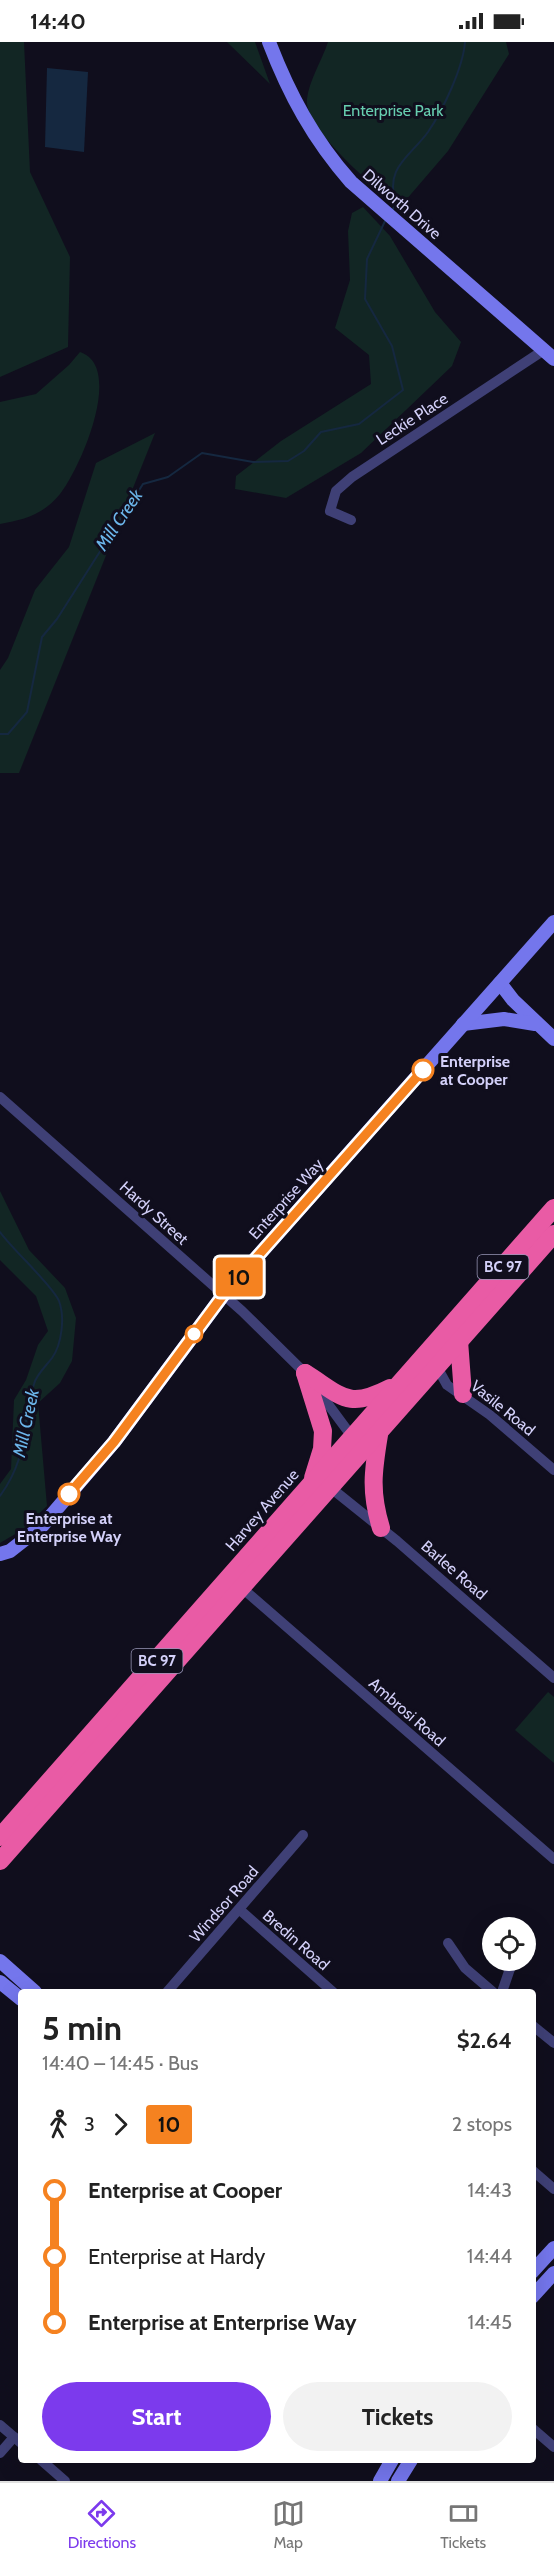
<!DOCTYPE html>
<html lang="en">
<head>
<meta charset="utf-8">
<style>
  body { margin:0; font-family:Cabin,sans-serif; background:#f2f2f2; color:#222; height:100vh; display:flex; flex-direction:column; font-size:22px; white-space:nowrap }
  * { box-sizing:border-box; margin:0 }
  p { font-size:20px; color:#767676 }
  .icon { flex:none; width:33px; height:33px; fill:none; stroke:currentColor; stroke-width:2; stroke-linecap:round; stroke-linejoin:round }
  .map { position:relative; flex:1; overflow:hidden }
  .sheet { position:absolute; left:18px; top:1947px; width:518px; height:474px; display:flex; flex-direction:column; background:#fff; border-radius:6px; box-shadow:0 6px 24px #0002 }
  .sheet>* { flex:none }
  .badge { padding:0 12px; border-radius:4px; font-size:21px; line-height:39px }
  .fabs { position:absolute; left:482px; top:1875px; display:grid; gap:12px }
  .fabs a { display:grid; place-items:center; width:54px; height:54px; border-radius:50%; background:#fff; box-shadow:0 6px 24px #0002; font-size:30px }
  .map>.badge { position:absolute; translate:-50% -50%; box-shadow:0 0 0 3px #fff }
  .legs { display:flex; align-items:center; gap:9px; height:66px; padding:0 24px; font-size:20px }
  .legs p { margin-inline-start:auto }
  .overview { display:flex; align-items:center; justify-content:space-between; height:102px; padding:0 24px }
  h1 { font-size:33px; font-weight:700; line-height:45px }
  .primary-button { display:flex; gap:12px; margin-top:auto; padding:12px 24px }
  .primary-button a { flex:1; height:69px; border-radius:36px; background:#7c3aed; color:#fff; font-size:24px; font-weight:700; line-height:69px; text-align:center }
  .primary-button a+a { background:#f2f2f2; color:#222 }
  ul { padding:0 24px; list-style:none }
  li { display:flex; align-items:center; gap:21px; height:66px; font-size:22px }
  li i { display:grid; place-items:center; width:9px; height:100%; margin:0 8px; background:currentColor }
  li i::after { content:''; width:15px; height:15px; margin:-8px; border:4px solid; border-radius:50%; background:#fff }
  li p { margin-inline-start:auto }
  li:first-child i { background:linear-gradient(#0000 50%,currentColor 0) }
  li:last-child i { background:linear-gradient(currentColor 50%,#0000 0) }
  .status { display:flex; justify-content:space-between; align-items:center; height:42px; padding:0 30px; background:#fff; direction:ltr }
  .status svg { height:16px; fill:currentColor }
  .tabs { display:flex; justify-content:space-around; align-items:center; height:84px; border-top:2px solid #e0e0e0; background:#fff; font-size:16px; color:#767676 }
  .tabs a { display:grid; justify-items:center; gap:3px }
  .tabs .current { color:#7c3aed }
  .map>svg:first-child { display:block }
</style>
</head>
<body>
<div class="status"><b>14:40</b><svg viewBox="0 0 49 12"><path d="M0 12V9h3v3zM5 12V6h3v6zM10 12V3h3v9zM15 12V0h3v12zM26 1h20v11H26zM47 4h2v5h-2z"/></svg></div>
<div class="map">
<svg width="554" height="2439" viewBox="0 0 554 2439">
  <rect width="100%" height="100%" fill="#100e1d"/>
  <g fill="#122624">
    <path d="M0,0H24L30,130L70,215L68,305L0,335Z"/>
    <path d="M227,0H255L270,42Z"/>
    <path d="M328,0H506L509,12L448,109L399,166C377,147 303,86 307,57C309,39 322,18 328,0Z"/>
    <path d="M363,165L390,194L435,270L461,300L452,324L361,411L286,456L235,447L236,434L281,399L371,342L369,313L335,286L350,238L348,189L352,171Z"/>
    <path d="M80,310C125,325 80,427 60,452C44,472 24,478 0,482V360L36,352L69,323Z"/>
    <path d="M155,391L19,731H0V628L8,616L35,548L69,505L96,421Z"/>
    <path d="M0,1149L29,1208L65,1246L76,1276L72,1319L60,1341L38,1361L47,1464L22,1488L0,1501V1442L11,1427L14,1358L26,1338L38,1303L48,1289L36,1254L0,1218Z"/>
    <path d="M548,1650L554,1655V1721L515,1688Z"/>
  </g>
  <path fill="#152840" d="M47,26L88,30L84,110L45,105Z"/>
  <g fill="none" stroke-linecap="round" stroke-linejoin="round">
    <g stroke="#152840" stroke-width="2">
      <path d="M391,170L396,162C384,125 410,115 428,90C443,68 463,26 465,0"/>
      <path d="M0,692H8L27,670L42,595L57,577L143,442L168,435L202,411L253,420L288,419L304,409L321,390L359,382L403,348L392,304L365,257L367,217L386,177"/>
      <path d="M0,1190C13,1208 53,1244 59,1259C65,1275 62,1302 52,1316C46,1324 36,1333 34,1342C20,1387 30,1412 0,1454"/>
    </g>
    <g stroke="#3f4076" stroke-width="10">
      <path d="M351,478L330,469L336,449L352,435L544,308"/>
      <path d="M0,1055L242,1269L305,1331L353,1396"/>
      <path d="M437,1325L447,1343L490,1373L554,1428"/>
      <path d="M331,1446L397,1499L554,1636"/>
      <path d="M242,1546L554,1817"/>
      <path d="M240,1868L333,1950"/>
      <path d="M448,1901L465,1926L493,1950"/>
      <path d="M167,1950L303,1793"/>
      <path d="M502,1950L513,1918"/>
      <path d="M532,1983L554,2001"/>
      <path d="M532,2128L554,2147"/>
      <path d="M0,2383L21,2401"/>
      <path d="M532,2386L554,2405"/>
      <path d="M0,2411L14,2395"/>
      <path d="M41,2418L65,2439"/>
    </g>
    <g stroke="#7476ec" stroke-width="14">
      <path d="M269,0C289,52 313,97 351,140L554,317"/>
      <path d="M500,941L513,958L554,997"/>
      <path d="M463,982L504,977L535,982"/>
      <path d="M0,1512L10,1509L43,1483L114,1400L224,1252L554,880"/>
      <path d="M0,1919L35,1950"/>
      <path d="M0,1940L21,1957"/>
      <path d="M532,2230L554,2206"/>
      <path d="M532,2255L554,2231"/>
      <path d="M380,2439L392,2418"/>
      <path d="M398,2439L411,2418"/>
    </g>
    <g stroke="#e95ba5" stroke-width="18">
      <path d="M459,1299L463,1352"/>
      <path d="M305,1331L323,1389L322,1407L313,1436"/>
      <path d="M305,1331C342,1354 347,1368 390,1346"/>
      <path d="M379,1393C373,1429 370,1450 381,1486"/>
      <path d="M0,1795L554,1166"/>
      <path d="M0,1819L554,1192"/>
    </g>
  </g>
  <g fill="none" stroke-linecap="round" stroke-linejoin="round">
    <g stroke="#fff" stroke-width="14">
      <path id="line-1" d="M69,1452L114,1400L224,1252L423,1028"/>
    </g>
    <use href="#line-1" stroke="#f58220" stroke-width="9"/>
  </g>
  <g fill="#fff" stroke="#f58220" stroke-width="3">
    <circle cx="423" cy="1028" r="10"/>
    <circle cx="194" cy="1292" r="8"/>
    <circle cx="69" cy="1452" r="10"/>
  </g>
  <g text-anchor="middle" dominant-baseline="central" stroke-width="6" stroke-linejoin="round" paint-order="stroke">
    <g fill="#100e1d" stroke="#9896b7" stroke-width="1.5">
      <rect x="477.5" y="1213" width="51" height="24" rx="4.5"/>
      <rect x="131.5" y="1607" width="51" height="24" rx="4.5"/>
    </g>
    <g font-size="15" font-weight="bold" fill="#d3d0f9">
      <text x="503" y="1225">BC 97</text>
      <text x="157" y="1619">BC 97</text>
    </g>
    <g font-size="16" fill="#67ceb0" stroke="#100e1d">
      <text x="393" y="68">Enterprise Park</text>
    </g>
    <g font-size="16" fill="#d3d0f9" stroke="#100e1d">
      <text transform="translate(402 162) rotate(41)">Dilworth Drive</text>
      <text transform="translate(412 377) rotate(-33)">Leckie Place</text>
      <text transform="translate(286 1157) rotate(-48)">Enterprise Way</text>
      <text transform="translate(154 1171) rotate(42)">Hardy Street</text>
      <text transform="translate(503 1366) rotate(39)">Vasile Road</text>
      <text transform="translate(262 1468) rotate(-49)">Harvey Avenue</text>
      <text transform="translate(454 1528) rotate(41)">Barlee Road</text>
      <text transform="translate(407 1670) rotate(41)">Ambrosi Road</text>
      <text transform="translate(224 1862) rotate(-49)">Windsor Road</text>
      <text transform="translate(296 1898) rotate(41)">Bredin Road</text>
    </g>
    <g font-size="16" font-weight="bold" fill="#d3d0f9" stroke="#100e1d" text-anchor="start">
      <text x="440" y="1019">Enterprise<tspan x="440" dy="18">at Cooper</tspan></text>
      <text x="69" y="1476" text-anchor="middle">Enterprise at<tspan x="69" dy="18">Enterprise Way</tspan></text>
    </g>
    <g font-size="18" font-style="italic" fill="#6cb6eb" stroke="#100e1d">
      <text transform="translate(119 478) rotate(-56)">Mill Creek</text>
      <text transform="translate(26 1381) rotate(-78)">Mill Creek</text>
    </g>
  </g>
</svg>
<div class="fabs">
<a><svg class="icon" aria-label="locate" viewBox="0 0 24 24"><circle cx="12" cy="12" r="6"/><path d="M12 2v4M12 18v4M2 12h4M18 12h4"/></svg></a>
</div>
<b class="badge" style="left:239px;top:1235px;background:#f58220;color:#111">10</b>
<section class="sheet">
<div class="overview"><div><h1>5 min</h1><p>14:40 – 14:45 · Bus</p></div><b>$2.64</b></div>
<div class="legs"><svg class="icon" aria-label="walk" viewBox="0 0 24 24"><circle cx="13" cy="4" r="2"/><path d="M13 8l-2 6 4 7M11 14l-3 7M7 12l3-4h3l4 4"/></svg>3<svg class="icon" aria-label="forward" viewBox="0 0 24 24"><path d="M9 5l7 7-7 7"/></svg><b class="badge" style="background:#f58220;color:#111">10</b><p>2 stops</p></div>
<ul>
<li><i style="color:#f58220"></i><b>Enterprise at Cooper</b><p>14:43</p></li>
<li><i style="color:#f58220"></i><span>Enterprise at Hardy</span><p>14:44</p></li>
<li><i style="color:#f58220"></i><b>Enterprise at Enterprise Way</b><p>14:45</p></li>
</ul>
<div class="primary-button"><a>Start</a><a>Tickets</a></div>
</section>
</div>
<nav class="tabs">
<a class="current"><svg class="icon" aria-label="directions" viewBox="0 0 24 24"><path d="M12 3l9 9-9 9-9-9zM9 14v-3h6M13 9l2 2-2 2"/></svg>Directions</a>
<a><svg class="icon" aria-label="map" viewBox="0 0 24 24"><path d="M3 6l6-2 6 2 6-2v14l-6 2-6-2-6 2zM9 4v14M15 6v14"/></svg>Map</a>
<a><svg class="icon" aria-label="tickets" viewBox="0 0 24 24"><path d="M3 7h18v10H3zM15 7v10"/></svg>Tickets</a>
</nav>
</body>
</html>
